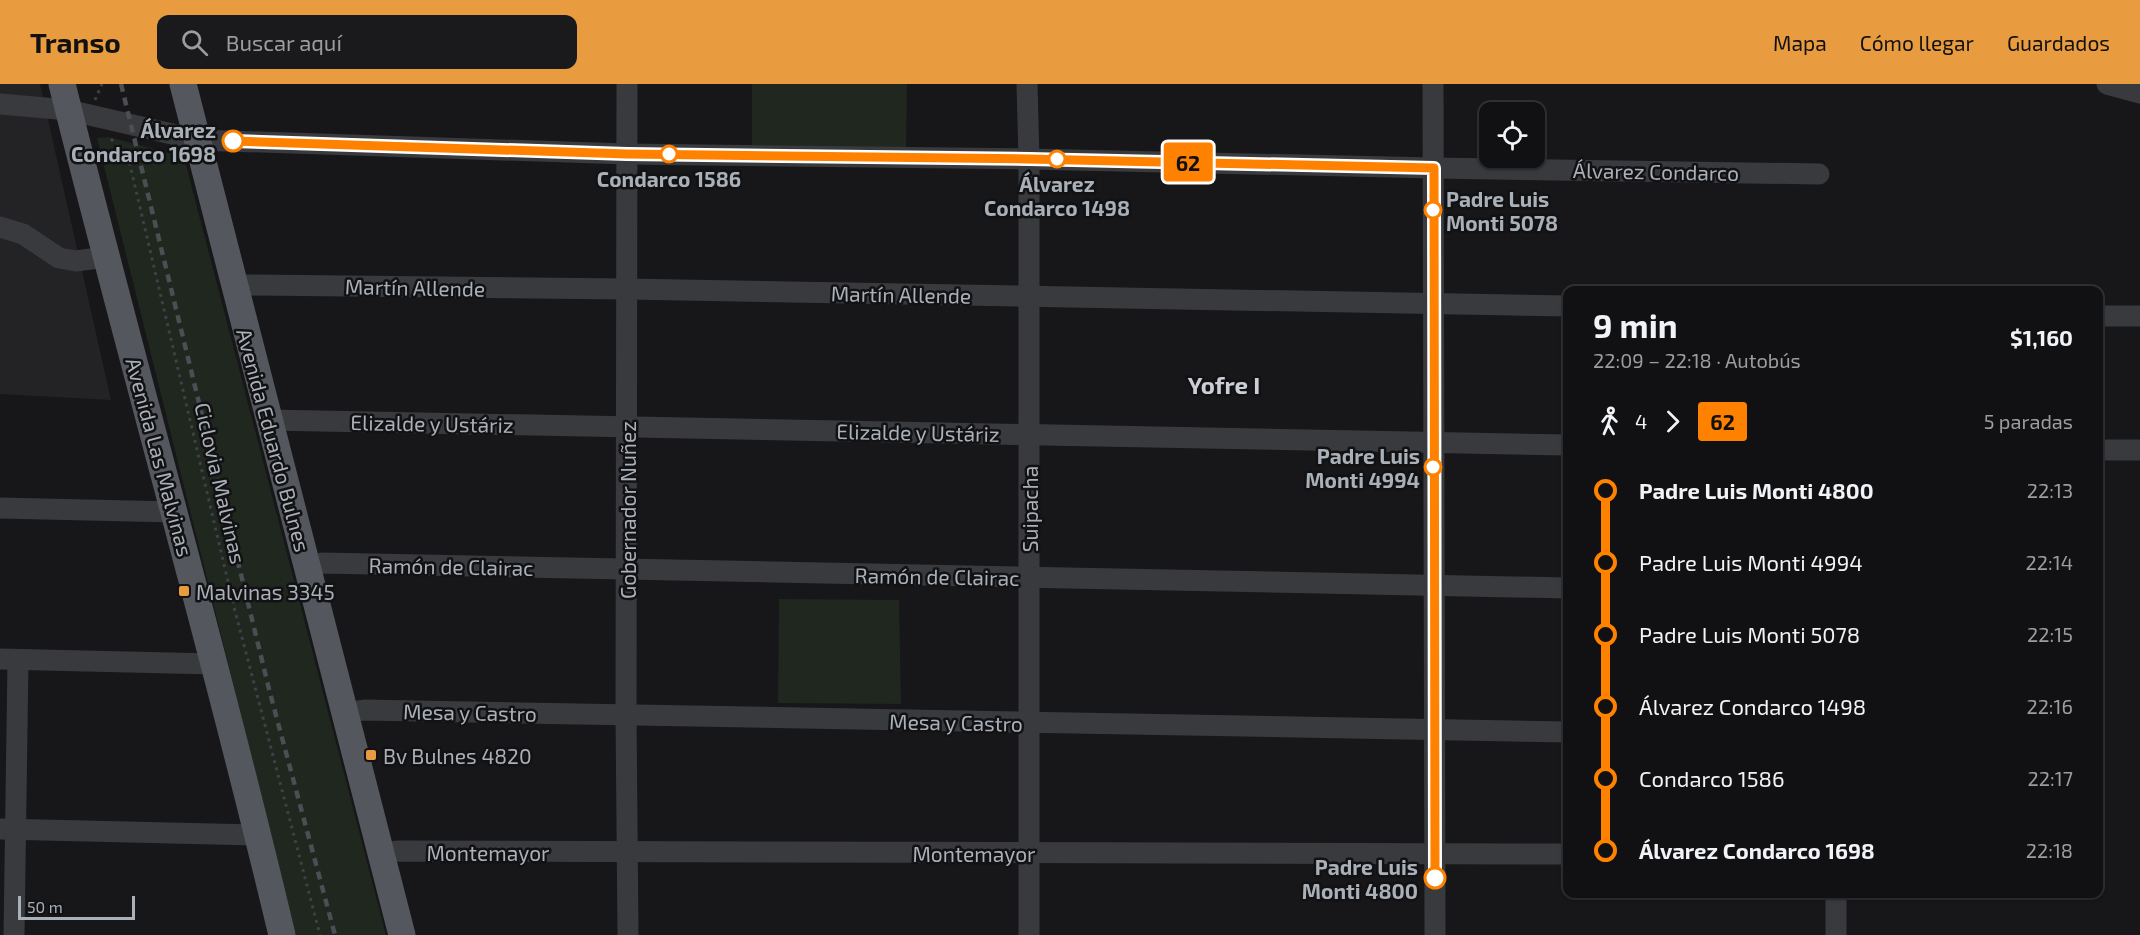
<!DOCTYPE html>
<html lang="es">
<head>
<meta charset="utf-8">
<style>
  body { margin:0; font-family:"Exo 2",sans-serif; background:#1a1a1c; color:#f1f3f6; height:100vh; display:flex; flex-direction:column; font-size:22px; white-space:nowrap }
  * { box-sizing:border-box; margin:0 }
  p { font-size:20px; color:#9c9da0 }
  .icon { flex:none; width:33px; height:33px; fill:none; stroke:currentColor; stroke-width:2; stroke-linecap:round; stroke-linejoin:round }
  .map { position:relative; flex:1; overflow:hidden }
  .details { position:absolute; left:1563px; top:202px; width:540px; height:612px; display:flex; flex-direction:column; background:#111113; border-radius:12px; box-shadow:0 2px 4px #0004,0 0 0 2px #303133 }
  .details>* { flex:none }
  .badge { padding:0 12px; border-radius:4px; font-size:21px; line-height:39px }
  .tools { position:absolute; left:1479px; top:18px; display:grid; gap:12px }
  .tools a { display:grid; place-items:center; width:66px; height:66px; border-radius:12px; background:#111113; box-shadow:0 2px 4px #0004,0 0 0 2px #303133; font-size:30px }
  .scale { position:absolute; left:18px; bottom:15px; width:117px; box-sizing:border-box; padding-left:6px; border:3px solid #aab0b8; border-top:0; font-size:16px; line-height:21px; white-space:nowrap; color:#aab0b8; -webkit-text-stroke:4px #121214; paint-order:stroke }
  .map>.badge { position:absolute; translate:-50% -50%; box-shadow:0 0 0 3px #fff }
  .legs { display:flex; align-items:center; gap:9px; height:66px; padding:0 30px; font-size:20px }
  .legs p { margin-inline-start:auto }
  .summary { display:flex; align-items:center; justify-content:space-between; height:102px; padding:0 30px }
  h1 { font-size:33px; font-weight:700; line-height:45px }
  ul { padding:0 30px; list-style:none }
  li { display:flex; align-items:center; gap:21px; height:72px; font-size:22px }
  li i { display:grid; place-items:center; width:9px; height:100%; margin:0 8px; background:currentColor }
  li i::after { content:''; width:15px; height:15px; margin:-8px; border:4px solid; border-radius:50%; background:#111113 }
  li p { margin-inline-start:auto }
  li:first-child i { background:linear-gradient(#0000 50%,currentColor 0) }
  li:last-child i { background:linear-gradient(currentColor 50%,#0000 0) }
  header { display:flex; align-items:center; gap:36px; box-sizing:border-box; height:84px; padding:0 30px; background:#e99c3f; color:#111 }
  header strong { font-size:28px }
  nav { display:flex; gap:33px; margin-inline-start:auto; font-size:21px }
  .search { width:420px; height:54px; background:#1a1a1c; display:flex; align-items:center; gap:15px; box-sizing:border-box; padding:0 21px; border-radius:12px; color:#9c9da0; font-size:22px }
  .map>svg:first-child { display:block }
</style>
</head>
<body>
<header>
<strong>Transo</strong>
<div class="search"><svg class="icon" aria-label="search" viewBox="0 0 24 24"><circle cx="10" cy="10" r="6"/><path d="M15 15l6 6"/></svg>Buscar aquí</div>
<nav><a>Mapa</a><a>Cómo llegar</a><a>Guardados</a></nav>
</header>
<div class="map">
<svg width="2140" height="851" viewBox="0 0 2140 851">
  <rect width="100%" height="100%" fill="#171719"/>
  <path fill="#232326" d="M0,0H40L111,316L0,310Z"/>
  <g fill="#1f271f">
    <path d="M752,0H907L906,65L752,62Z"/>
    <path d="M109,53L184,73L386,851H296L97,54Z"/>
    <path d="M779,515L899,516L901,620L778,619Z"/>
  </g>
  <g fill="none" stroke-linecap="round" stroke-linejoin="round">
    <g stroke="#3e4145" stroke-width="3" stroke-dasharray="3 4.5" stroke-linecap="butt">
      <path d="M95,16L102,0"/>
      <path d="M111,55L121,65L130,81L234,523L320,851"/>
    </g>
    <g stroke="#383a3e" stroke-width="21">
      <path d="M627,0L626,630L628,851"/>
      <path d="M1027,0L1029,75V851"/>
      <path d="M1433,0L1435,851"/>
      <path d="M2107,0L2140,9"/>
      <path d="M0,20L68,26L198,56L627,70L1029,75L1434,84L1819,90"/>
      <path d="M0,143L23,150L59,174L76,177L106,173"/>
      <path d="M234,203L247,201L627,205L1568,222"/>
      <path d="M2098,232H2140"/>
      <path d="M269,336L1568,361"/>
      <path d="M2098,366H2140"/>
      <path d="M0,424L175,428"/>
      <path d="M307,484L322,479L1568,504"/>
      <path d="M0,575L214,580"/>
      <path d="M345,629L364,626L1568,648"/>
      <path d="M0,745L258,751"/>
      <path d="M381,770L397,767L1568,770"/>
      <path d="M1836,810V851"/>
      <path d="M14,851L18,576"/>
    </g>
    <g stroke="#54575d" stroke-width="27">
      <path d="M62,0C133,284 214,566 282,851"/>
      <path d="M183,0L402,851"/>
    </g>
    <path stroke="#4b4e53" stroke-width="4.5" stroke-dasharray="8 6" stroke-linecap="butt" d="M121,0L270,609L335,851"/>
  </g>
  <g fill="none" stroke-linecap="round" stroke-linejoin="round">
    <g stroke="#fff" stroke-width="14">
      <path id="line-1" d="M233,57L627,70L1029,75L1434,84L1435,794"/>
    </g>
    <use href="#line-1" stroke="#ff8100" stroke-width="9"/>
  </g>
  <g fill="#fff" stroke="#ff8100" stroke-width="3">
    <circle cx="233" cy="57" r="10"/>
    <circle cx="669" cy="70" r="8"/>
    <circle cx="1057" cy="75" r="8"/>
    <circle cx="1433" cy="126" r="8"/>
    <circle cx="1433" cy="383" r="8"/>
    <circle cx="1435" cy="794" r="10"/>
  </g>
  <g fill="#e99c3f" stroke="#121214" stroke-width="2">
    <rect x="178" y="501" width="12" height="12" rx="3"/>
    <rect x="365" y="665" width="12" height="12" rx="3"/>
  </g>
  <g text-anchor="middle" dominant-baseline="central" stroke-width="5" stroke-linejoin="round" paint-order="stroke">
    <g font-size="21" font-weight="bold" fill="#aab0b8" stroke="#121214" text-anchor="end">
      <text x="216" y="45">Álvarez<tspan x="216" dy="24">Condarco 1698</tspan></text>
      <text x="669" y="94" text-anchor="middle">Condarco 1586</text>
      <text x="1057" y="99" text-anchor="middle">Álvarez<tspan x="1057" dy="24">Condarco 1498</tspan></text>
      <text x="1446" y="114" text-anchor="start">Padre Luis<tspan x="1446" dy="24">Monti 5078</tspan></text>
      <text x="1420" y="371">Padre Luis<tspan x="1420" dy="24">Monti 4994</tspan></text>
      <text x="1418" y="782">Padre Luis<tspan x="1418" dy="24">Monti 4800</tspan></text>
    </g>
    <g font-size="21" fill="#aab0b8" stroke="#121214">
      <text transform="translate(1656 87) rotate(1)">Álvarez Condarco</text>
      <text transform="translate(415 203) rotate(1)">Martín Allende</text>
      <text transform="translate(901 210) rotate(1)">Martín Allende</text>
      <text transform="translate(432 339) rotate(1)">Elizalde y Ustáriz</text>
      <text transform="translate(918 348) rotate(1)">Elizalde y Ustáriz</text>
      <text transform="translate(274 356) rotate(75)">Avenida Eduardo Bulnes</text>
      <text transform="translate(160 373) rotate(75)">Avenida Las Malvinas</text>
      <text transform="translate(221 399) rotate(77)">Ciclovia Malvinas</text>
      <text transform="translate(1029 425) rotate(-90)">Suipacha</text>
      <text transform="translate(627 426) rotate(-90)">Gobernador Nuñez</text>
      <text transform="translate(451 482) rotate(1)">Ramón de Clairac</text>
      <text transform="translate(937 492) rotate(1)">Ramón de Clairac</text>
      <text transform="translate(470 628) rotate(1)">Mesa y Castro</text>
      <text transform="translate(956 638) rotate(1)">Mesa y Castro</text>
      <text x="488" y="768">Montemayor</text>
      <text x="974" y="769">Montemayor</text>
    </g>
    <g font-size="21" fill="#aab0b8" stroke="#121214" text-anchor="start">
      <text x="196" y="507">Malvinas 3345</text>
      <text x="383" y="671">Bv Bulnes 4820</text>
    </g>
    <g font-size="24" font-weight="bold" fill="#cbced4" stroke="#121214">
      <text x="1224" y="300">Yofre I</text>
    </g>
  </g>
</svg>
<div class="tools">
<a><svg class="icon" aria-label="locate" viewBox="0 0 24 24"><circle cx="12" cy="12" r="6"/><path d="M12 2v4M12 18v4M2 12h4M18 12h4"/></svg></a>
</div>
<div class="scale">50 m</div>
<b class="badge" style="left:1188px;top:78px;background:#ff8100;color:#111">62</b>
<section class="details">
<div class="summary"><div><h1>9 min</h1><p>22:09 – 22:18 · Autobús</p></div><b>$1,160</b></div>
<div class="legs"><svg class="icon" aria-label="walk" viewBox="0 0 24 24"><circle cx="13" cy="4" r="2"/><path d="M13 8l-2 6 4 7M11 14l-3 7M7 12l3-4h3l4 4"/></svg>4<svg class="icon" aria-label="forward" viewBox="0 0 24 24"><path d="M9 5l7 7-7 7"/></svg><b class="badge" style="background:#ff8100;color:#111">62</b><p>5 paradas</p></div>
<ul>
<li><i style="color:#ff8100"></i><b>Padre Luis Monti 4800</b><p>22:13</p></li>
<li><i style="color:#ff8100"></i><span>Padre Luis Monti 4994</span><p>22:14</p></li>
<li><i style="color:#ff8100"></i><span>Padre Luis Monti 5078</span><p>22:15</p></li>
<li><i style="color:#ff8100"></i><span>Álvarez Condarco 1498</span><p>22:16</p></li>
<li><i style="color:#ff8100"></i><span>Condarco 1586</span><p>22:17</p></li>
<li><i style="color:#ff8100"></i><b>Álvarez Condarco 1698</b><p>22:18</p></li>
</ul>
</section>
</div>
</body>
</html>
